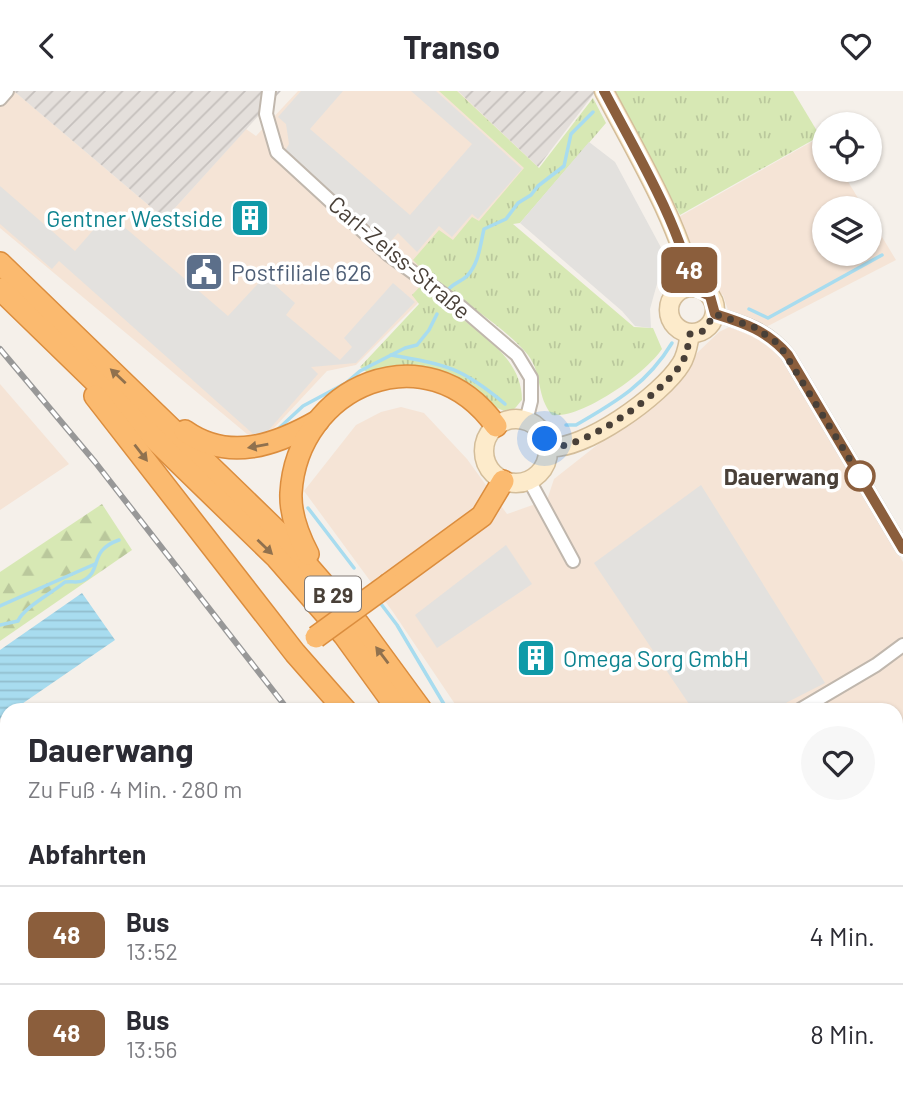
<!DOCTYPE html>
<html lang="de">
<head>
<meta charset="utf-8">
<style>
  body { margin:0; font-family:Barlow,sans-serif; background:#f7f7f7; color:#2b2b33; height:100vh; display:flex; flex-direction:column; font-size:26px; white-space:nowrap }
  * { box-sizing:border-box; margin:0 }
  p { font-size:23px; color:#7c7c81 }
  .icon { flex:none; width:38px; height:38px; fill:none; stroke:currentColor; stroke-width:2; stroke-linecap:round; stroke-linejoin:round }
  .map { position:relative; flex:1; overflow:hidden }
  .details { position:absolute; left:0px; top:612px; width:903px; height:394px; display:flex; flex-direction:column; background:#fff; border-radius:21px 21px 0 0; box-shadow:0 2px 5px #0004 }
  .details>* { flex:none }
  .badge { padding:0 14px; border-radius:10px; font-size:24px; line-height:46px }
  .tools { position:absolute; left:812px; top:21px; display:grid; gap:14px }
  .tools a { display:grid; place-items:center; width:70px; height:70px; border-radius:50%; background:#fff; box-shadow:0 2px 5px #0004; font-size:35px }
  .you { position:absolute; width:35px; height:35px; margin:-18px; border:5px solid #fff; border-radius:50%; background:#1a73e8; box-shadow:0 0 0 10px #1a73e833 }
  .map>.badge { position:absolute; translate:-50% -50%; box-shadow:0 0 0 4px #fff }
  h2 { padding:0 28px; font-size:26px; line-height:63px }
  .round { display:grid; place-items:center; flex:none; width:74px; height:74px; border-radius:37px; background:#f7f7f7 }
  .overview { display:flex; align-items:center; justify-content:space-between; height:119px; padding:0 28px }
  h1 { font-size:33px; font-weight:700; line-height:52px }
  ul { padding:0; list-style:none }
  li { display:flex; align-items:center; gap:21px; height:98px; padding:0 28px; border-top:2px solid #e1e1e2 }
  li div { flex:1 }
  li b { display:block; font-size:26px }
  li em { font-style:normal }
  li .badge { min-width:77px; font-weight:700; text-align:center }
  header { display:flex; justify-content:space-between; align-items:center; height:91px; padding:0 28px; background:#fff; font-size:32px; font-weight:700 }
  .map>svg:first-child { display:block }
</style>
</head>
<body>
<header><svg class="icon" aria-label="back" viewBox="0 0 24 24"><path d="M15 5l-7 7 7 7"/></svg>Transo<svg class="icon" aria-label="heart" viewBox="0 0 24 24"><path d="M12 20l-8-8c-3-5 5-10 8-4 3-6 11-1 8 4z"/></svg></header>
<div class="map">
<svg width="903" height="1006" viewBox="0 0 903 1006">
  <defs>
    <pattern id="industrial-furrows" width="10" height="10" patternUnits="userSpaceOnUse" patternTransform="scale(1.75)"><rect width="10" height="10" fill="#e4dfdb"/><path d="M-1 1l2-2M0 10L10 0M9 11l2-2" fill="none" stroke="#c5c0bd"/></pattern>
    <pattern id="grass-tufts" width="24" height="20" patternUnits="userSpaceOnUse" patternTransform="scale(1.75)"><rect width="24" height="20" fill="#d7e8b4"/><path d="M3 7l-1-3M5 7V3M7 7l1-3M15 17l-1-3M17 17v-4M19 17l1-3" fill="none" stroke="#bac89c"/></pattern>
    <pattern id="forest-firs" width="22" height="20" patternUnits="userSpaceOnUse" patternTransform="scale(1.75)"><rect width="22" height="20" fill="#d7e8b4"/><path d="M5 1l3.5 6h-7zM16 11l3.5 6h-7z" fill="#bac89c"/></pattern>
    <pattern id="water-rules" width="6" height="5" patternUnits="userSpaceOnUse" patternTransform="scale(1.75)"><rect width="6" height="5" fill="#a8dcef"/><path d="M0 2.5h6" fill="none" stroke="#92bece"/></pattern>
  </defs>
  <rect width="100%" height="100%" fill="#f5f0ea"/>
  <g fill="#f5e4d6">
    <path d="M14,0L165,128L246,38L256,45L298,0H458L538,76L416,214L356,274L327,280L259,353L0,137V16Z"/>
    <path d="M820,46L824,52V79H841L864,117H824V163H870V126L896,169L766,236L729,222L723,204L707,196L677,127Z"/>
    <path d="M735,233L754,240L786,270L903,471V717L896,723V620L459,619L393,521L304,400L356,334L381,321L401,316L424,322L467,368L507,423L547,409L554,388L667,299L686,281L697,262L719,241Z"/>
    <path d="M0,293L69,373L0,419Z"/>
    <path d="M903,760V1006H882L875,1004L876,999H896V767Z"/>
  </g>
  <g fill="url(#industrial-furrows)">
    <path d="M0,0H281L165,128L15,1L0,16Z"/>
    <path d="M458,0H596L538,76Z"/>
  </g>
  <g fill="url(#grass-tufts)">
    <path d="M439,0H457L539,77L593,7L606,32L520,132L513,133L634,236L653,237L662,258C645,283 582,328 552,324C536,305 543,284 528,264C509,241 479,222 456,204L446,215C476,240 522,265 522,309C518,313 515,319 510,320C494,323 463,287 445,282C419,273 395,275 369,283L360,276L419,213L412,204L429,186L413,169L439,139L453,149L472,126L479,130L524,77Z"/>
    <path d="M615,0H793L820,45L680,124Z"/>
    <path d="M171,999H269L260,1006H178Z"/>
    <path d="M394,999H559L565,1006H385Z"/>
    <path d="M699,999H876L875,1004L835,999L803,1006H716L710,1001L704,1006Z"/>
  </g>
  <path fill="url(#forest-firs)" d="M102,413L132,459L0,550V481Z"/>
  <g fill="#e3e1de">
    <path d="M301,0H343L310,38L410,124L472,53L411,0H436L522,78L478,128L472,123L452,146L439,135L417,161L398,142L389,152L285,60L289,53L286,33L278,26Z"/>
    <path d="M589,51L615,71L665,164L650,218L651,237L635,235L622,220L520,132Z"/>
    <path d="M0,95L75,160L108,122L228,225L265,185L295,212L286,224L340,269L352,256L344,247L393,192L415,211L356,272L311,276L318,283L260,349L59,170L52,178L0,133Z"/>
    <path d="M701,394L825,592L772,619H693L594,472Z"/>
    <path d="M506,454L532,493L437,557L415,524Z"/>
  </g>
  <path fill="url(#water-rules)" d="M82,502L115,549L13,619L7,620L0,628V559Z"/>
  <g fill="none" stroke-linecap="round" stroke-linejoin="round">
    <g stroke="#a8dcef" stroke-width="3.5">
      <path d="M446,202C451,192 460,192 467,185C479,172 480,155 484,138L506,128L518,112L531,104L538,95L564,75L571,43L593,21"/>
      <path d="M749,218L768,227L882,164"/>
      <path d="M391,264C447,274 461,276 505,313"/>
      <path d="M566,334H576C616,311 648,292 672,252"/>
      <path d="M276,340L303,315L346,292L360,280L405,257L417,254L429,239L437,223"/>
      <path d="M308,417L354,477"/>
      <path d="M378,509L397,534L448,620"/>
      <path d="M0,515L95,473"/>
      <path d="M0,534L18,530C23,517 52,502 65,491C71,490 77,492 82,490C104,480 87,460 119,449"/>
      <path d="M0,700L7,704"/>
      <path d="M896,737L903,731"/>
      <path d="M350,999L353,1006"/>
      <path d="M713,999L722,1006"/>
    </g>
    <g stroke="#c0b7ad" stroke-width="16">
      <g id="street">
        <path d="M269,0L266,23L277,61L389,164L461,216L517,264L531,287V310L526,330"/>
        <path d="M0,8L7,0"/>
        <path d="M715,223C744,232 768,239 788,264L903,458"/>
        <path d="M529,389L573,470"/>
        <path d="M798,620L876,574L903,554"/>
        <path d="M767,999L785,1006"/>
      </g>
    </g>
    <g stroke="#d3bd9a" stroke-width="21">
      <g id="secondary">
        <path d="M604,0C636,61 678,130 693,196"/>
        <circle cx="692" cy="219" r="23"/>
        <circle cx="516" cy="360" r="32"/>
        <path d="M547,356C583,361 662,304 681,273C687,264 688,253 690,243"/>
      </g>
    </g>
    <g stroke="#db8d3e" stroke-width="24">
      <g id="highway">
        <path d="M0,172L278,441L359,534L422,620"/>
        <path d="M0,198L277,467L344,544L399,620"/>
        <path d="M95,305L295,562L346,620"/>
        <path d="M185,340C229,371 276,354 318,330"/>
        <path d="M308,463C298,444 290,424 291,402C297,295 427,238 496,335"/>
        <path d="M389,493L482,425L503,390"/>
        <path d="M656,999L661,1006"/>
        <path d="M678,999L682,1006"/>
      </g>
    </g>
    <use href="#street" stroke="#fff" stroke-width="12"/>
    <use href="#secondary" stroke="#fdebcb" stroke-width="18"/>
    <use href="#highway" stroke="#fbba6f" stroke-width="21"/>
    <g stroke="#989898" stroke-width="6">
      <g id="rail">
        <path d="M0,258L95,371L289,620"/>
        <path d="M578,999L584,1006"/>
      </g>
    </g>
    <use href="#rail" stroke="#fff" stroke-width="3.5" stroke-dasharray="10" stroke-linecap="butt"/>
    <g stroke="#db8d3e" stroke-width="24" stroke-linecap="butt">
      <path id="highway-bridge" d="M316,546L389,493"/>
    </g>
    <use href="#highway-bridge" stroke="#fbba6f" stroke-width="21"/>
  </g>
  <defs><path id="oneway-solid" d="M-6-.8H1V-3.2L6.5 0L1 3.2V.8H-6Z" transform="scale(1.75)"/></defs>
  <g fill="#90714e">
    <use href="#oneway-solid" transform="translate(118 285) rotate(-137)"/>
    <use href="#oneway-solid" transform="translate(258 355) rotate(170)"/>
    <use href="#oneway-solid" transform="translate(141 362) rotate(52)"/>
    <use href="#oneway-solid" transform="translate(265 456) rotate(44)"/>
    <use href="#oneway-solid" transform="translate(382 564) rotate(-127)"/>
  </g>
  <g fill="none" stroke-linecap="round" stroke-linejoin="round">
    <g stroke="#fff" stroke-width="16">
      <path id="line" d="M604,0C636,61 678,130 693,197L710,205L715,223C744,232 768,240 788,264L903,458"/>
    </g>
    <use href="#line" stroke="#8b5e3c" stroke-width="10"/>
    <path stroke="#494038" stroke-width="7" stroke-dasharray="0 12.6" d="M545,348L547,356C581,361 663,302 681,273C687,264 688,254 690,243L703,240L715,223L754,236L779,253L860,385"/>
  </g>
  <defs>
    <g id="building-square" transform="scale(2.0125)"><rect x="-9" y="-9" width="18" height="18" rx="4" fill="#0f9aa8" stroke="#fff"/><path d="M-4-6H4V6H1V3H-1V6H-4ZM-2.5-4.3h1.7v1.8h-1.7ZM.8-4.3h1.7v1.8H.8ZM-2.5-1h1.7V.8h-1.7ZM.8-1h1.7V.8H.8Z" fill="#fff"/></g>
    <g id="civic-square" transform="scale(2.0125)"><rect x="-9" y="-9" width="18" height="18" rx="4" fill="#5c6f8a" stroke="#fff"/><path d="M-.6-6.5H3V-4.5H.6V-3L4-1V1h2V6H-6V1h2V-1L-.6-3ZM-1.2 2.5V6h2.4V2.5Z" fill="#fff"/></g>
  </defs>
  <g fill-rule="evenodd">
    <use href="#building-square" x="250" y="127"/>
    <use href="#civic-square" x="204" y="181"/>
    <use href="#building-square" x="536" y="567"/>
  </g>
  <circle fill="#fff" stroke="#8b5e3c" stroke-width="3.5" cx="860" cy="385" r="14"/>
  <g text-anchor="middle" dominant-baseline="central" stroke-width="7" stroke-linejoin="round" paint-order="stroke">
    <rect fill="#fff" stroke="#807974" stroke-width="2" x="305" y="485.5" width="56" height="35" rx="5"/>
    <g font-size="21" font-weight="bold" fill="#494038">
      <text x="333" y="503">B 29</text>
    </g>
    <g font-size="23" fill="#0d838f" stroke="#fff" text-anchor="end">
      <text x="223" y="127">Gentner Westside</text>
      <text x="563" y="567" text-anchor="start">Omega Sorg GmbH</text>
    </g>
    <g font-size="23" fill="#494038" stroke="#fff">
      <text transform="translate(400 166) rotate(40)">Carl-Zeiss-Straße</text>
    </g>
    <g font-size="23" fill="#4e5e75" stroke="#fff" text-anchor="start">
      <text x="231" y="181">Postfiliale 626</text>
    </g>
    <g font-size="23" font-weight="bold" fill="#494038" stroke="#fff" text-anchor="end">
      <text x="839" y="385">Dauerwang</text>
    </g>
  </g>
</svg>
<div class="tools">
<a><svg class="icon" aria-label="locate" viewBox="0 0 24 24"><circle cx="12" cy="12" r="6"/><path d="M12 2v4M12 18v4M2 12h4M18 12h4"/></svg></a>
<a><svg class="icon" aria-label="layers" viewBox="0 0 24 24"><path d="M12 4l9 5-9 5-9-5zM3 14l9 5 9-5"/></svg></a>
</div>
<div class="you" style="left:545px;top:348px"></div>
<b class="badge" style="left:689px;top:179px;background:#8b5e3c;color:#fff">48</b>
<section class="details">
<div class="overview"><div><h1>Dauerwang</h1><p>Zu Fuß · 4 Min. · 280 m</p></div><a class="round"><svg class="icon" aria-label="heart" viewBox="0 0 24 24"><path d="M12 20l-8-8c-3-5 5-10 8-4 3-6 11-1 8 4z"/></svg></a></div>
<h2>Abfahrten</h2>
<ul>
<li><span class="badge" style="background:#8b5e3c;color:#fff">48</span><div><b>Bus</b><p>13:52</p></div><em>4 Min.</em></li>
<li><span class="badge" style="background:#8b5e3c;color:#fff">48</span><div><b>Bus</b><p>13:56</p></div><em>8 Min.</em></li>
</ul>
</section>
</div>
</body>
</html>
